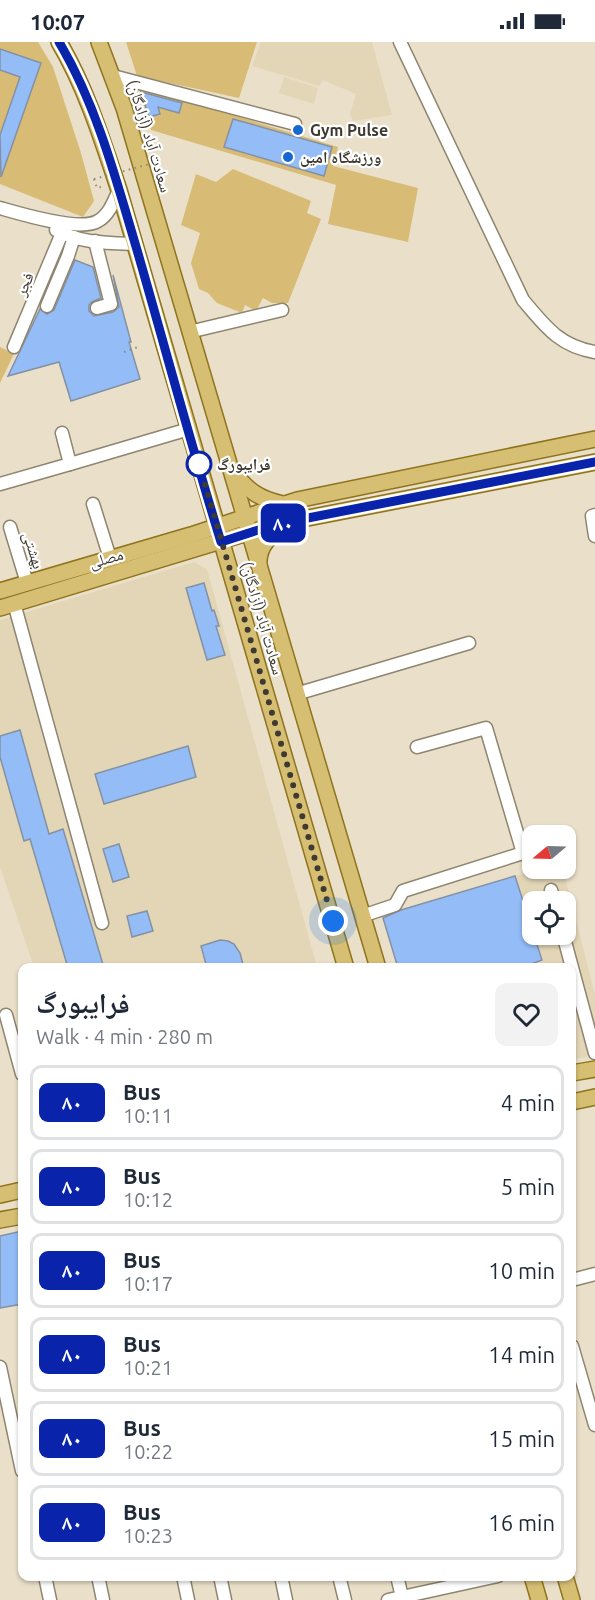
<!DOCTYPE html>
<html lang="en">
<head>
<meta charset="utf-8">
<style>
  body { margin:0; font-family:Ubuntu,"Noto Naskh Arabic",sans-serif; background:#f2f2f3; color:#1f2937; height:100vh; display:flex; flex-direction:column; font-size:22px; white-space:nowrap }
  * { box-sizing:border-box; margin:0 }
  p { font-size:20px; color:#747a83 }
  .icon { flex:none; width:33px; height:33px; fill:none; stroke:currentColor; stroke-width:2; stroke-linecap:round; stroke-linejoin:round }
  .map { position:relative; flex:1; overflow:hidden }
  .sheet { position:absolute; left:18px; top:921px; width:558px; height:618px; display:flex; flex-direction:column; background:#fff; border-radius:12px; box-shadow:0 2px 4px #0004 }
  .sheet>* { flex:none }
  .badge { padding:0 12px; border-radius:9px; font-size:21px; line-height:39px }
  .needle { width:39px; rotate:251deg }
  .controls { position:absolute; left:522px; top:783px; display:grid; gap:12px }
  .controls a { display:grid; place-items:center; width:54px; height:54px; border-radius:12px; background:#fff; box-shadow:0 2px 4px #0004; font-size:30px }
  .you { position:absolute; width:30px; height:30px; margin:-15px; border:4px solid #fff; border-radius:50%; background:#1a73e8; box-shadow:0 0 0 9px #1a73e833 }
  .map>.badge { position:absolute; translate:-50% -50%; box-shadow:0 0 0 3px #fff }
  .round { display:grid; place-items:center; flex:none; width:63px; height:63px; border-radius:12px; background:#f2f2f3 }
  .overview { display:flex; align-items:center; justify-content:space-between; height:102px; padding:0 18px }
  h1 { font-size:28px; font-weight:700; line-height:45px }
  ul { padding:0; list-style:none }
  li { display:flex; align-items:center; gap:18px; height:75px; margin:0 12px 9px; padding:0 6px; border:3px solid #e0e1e3; border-radius:12px }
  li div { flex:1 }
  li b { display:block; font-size:22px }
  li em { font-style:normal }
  li .badge { min-width:66px; font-weight:700; text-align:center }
  .status { display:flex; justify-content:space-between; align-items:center; height:42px; padding:0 30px; background:#fff; direction:ltr }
  .status svg { height:16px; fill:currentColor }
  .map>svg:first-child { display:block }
</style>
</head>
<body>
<div class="status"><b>10:07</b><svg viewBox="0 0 49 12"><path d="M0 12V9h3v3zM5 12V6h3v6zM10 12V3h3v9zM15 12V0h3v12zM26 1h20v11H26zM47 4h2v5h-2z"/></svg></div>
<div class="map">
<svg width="595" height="1558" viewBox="0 0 595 1558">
  <rect width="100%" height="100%" fill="#eae0c9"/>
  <g fill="#e2d6b7">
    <path d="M261,0H372L392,73L353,79L350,72L356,52L323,38L319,44L252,24Z"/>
    <path d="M284,35L318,46L314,62L279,51Z"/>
    <path d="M194,520L207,527L317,925H34L0,825V578Z"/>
    <path d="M540,827H563L595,953V1013L572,1018V926L525,925L543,919L535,893L566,892V860H532V886L516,834Z"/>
  </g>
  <g fill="#d8bb75">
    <path d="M0,0H38L53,25L81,111L94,159L83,175L0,142Z"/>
    <path d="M126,0H257L239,56L137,34Z"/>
    <path d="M138,44L338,105L333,124L418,146L408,200L328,182L336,143L151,88Z"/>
    <path d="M233,127L311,159L307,171L321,177L288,261H272L263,256L256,269L245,263L242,271L217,261L208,251L199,247L191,221L200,191L181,183L196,132L216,140Z"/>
    <path d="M0,305L14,312L0,341Z"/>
  </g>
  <g fill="#94bcf6" stroke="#8491a4" stroke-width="1.5">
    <path d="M0,7L41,21L1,135L0,93L20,35L0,28Z"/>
    <path d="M141,50L182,61L179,71L158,65L160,72L149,75Z"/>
    <path d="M233,77L332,105L324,134L224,105Z"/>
    <path d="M75,218L93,225L101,256L92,260L89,263V269L94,274L113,270L119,265L113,233L131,300H129L140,337L71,359L59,320L8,334L40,267L47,272L54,268Z"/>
    <path d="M204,541L212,569L214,568L219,584H216L225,613L207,618L186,546Z"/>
    <path d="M20,688L49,792L63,787L104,926H68L30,797L24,799L0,715V694Z"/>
    <path d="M188,704L196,735L104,762L95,732Z"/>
    <path d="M119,802L129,835L113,840L103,807Z"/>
    <path d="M515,834L542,918L521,926H398L383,876L401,868Z"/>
    <path d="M147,869L153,889L132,895L127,874Z"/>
    <path d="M220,898L228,899L234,902L240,911L244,926H207L201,904Z"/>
    <path d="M22,1189V1262L0,1266V1194Z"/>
  </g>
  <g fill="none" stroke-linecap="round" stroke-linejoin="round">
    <g stroke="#8e8570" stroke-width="15">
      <g id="minor">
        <path d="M400,0L523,258C545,284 559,304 595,310"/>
        <path d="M113,34L295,82"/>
        <path d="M0,166C21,172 80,190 98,179C109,173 114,159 119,148"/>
        <path d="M56,188C79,201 108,201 135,202"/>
        <path d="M95,199L111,262L97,266"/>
        <path d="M47,264L68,214L74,195"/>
        <path d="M189,290L282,268"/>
        <path d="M14,305L62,191"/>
        <path d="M70,422L189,387"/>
        <path d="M0,442L70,422L62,391"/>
        <path d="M93,462L110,516"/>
        <path d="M595,473L592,474L595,494"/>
        <path d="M10,485L27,541"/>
        <path d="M14,561L102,881"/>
        <path d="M296,652L469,601"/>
        <path d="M551,848L555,860"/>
        <path d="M362,874L395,863L403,849L523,811L486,686L417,705"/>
        <path d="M563,892L595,1011"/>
        <path d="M6,973L22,1032"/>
        <path d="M572,1238L595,1232"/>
        <path d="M572,1304L595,1383"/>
        <path d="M0,1325L22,1429"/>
        <path d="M45,1534L50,1558"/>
        <path d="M98,1534L103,1558"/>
        <path d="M183,1534L188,1558"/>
        <path d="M220,1534L225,1558"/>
        <path d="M281,1534L286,1558"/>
        <path d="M339,1534L345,1558"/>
        <path d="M397,1534L402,1555"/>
        <path d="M388,1558L498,1534"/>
      </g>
    </g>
    <g stroke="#8f741e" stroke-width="18">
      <g id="major">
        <path d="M59,0C86,46 102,97 119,148L346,926"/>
        <path d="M99,0L124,66L378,926"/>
        <path d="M232,429C248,448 258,457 283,462"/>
        <path d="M259,522C258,504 271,492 286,484"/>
        <path d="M0,549L191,493L297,458L595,397"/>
        <path d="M0,566L277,482L595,420"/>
        <path d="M572,1031L595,1027"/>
        <path d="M572,1060L595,1055"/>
        <path d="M0,1153L22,1148"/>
        <path d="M0,1178L22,1174"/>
        <path d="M532,1534L539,1558"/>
        <path d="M565,1534L572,1558"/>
      </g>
    </g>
    <g stroke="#908979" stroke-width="2" stroke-dasharray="1.5 4.5" stroke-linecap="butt">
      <path d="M94,137L97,146L105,144"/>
      <path d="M124,310L138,305"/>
    </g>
    <use href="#minor" stroke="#fff" stroke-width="12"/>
    <use href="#major" stroke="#d6be72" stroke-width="15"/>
    <path stroke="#908979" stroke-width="2" stroke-dasharray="1.5 4.5" stroke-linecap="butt" d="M94,137L150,122"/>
  </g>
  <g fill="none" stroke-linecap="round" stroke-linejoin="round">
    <g stroke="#fff" stroke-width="14">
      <path id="line" d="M59,0C97,64 116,137 137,208C165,305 191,403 221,500L277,482L595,420"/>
    </g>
    <use href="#line" stroke="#0924aa" stroke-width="9"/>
    <path stroke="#3e3a31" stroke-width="6" stroke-dasharray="0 10.8" d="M199,422L333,879"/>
  </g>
  <g fill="#1567d1" stroke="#fff" stroke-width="2">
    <circle cx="298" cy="88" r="6"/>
    <circle cx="288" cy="115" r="6"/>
  </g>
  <circle fill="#fff" stroke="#0924aa" stroke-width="3" cx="199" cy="422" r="12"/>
  <g text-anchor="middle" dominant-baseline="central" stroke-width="4.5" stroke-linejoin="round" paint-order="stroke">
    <g font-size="16" font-weight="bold" fill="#3e3a31" stroke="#fff" text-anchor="start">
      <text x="310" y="88">Gym Pulse</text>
      <text x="300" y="115">ورزشگاه امین</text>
    </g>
    <g font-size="16" fill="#3e3a31" stroke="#fff">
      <text transform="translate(150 94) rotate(73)">سعادت آباد (آزادگان)</text>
      <text transform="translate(24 242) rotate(-66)">فجر</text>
      <text transform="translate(34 508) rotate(73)">بهشتی</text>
      <text transform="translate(106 516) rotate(-16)">مصلی</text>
      <text transform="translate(263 576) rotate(74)">سعادت آباد (آزادگان)</text>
    </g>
    <g font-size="16" font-weight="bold" fill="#3e3a31" stroke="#fff" text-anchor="start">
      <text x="217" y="422">فرایبورگ</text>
    </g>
  </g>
</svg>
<div class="controls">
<a><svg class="needle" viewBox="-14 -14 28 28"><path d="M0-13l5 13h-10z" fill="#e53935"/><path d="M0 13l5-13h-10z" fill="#747a83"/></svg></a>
<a><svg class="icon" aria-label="locate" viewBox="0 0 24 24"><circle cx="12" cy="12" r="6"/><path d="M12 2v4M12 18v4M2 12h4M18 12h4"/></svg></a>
</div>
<div class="you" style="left:333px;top:879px"></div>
<b class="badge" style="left:283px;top:481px;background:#0924aa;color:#fff">۸۰</b>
<section class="sheet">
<div class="overview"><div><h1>فرایبورگ</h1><p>Walk · 4 min · 280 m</p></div><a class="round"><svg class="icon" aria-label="heart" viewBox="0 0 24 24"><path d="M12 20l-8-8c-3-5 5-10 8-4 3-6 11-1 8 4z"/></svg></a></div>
<ul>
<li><span class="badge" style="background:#0924aa;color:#fff">۸۰</span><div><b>Bus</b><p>10:11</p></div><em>4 min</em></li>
<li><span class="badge" style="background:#0924aa;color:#fff">۸۰</span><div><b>Bus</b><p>10:12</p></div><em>5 min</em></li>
<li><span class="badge" style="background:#0924aa;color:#fff">۸۰</span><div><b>Bus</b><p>10:17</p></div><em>10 min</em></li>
<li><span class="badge" style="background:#0924aa;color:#fff">۸۰</span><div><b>Bus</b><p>10:21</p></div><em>14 min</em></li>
<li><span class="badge" style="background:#0924aa;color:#fff">۸۰</span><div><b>Bus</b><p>10:22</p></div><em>15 min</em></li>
<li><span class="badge" style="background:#0924aa;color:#fff">۸۰</span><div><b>Bus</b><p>10:23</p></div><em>16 min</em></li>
</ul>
</section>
</div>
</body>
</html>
